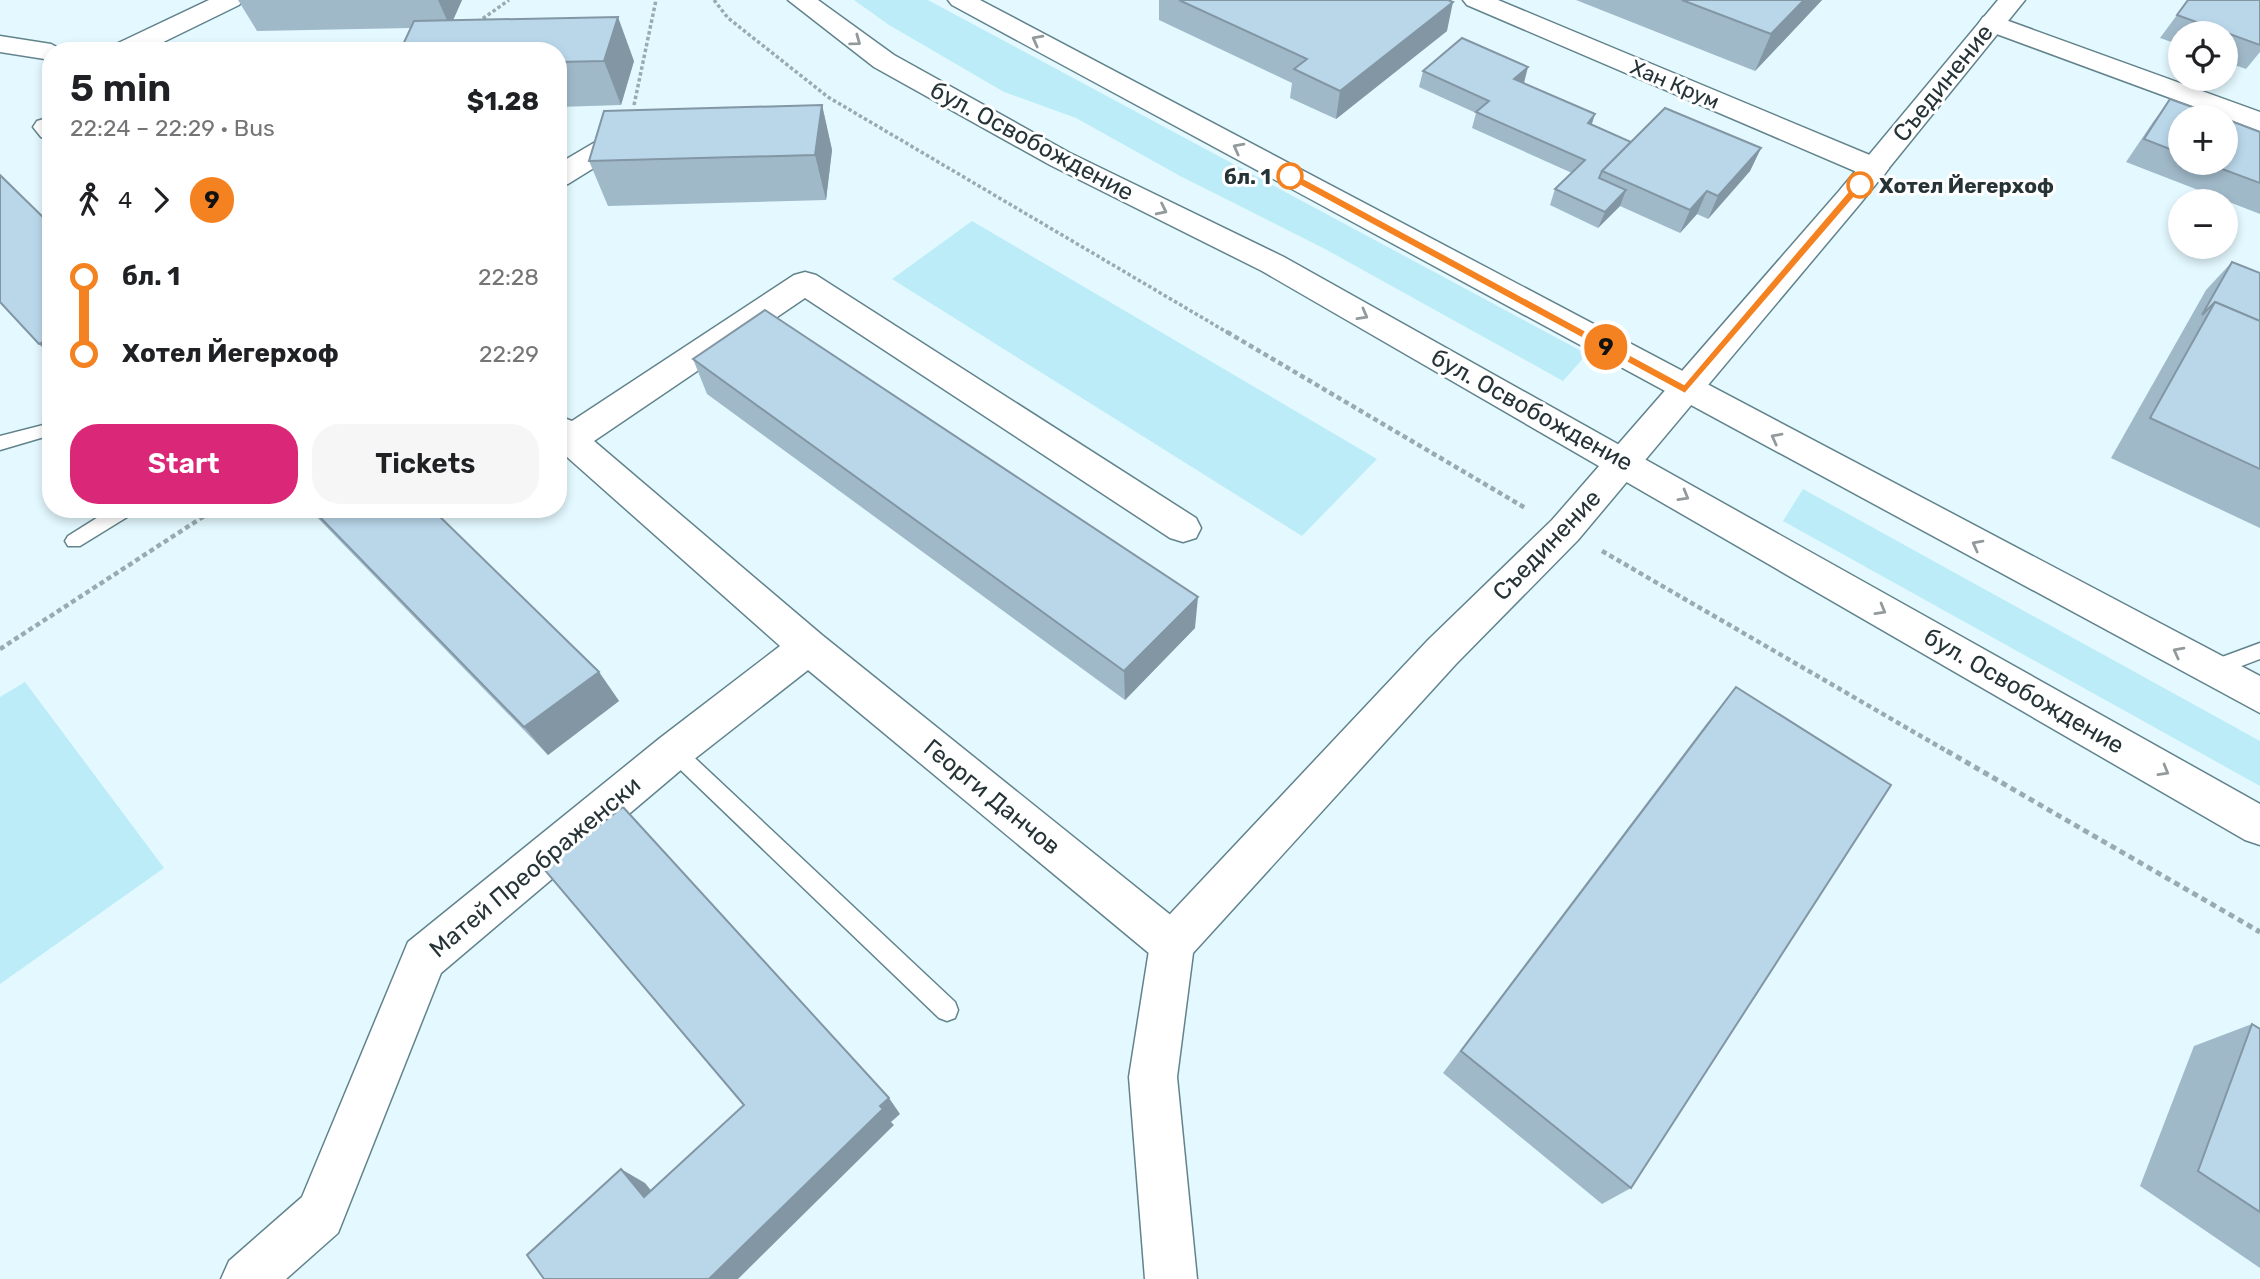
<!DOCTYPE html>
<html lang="en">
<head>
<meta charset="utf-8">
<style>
  body { margin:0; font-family:Rubik,sans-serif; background:#f6f6f6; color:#202124; height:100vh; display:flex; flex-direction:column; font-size:26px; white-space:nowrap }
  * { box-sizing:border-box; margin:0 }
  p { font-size:23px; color:#757577 }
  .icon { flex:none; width:38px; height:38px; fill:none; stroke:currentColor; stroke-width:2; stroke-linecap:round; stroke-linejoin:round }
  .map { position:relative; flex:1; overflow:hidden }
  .panel { position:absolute; left:42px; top:42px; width:525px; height:476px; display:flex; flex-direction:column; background:#fff; border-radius:28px; box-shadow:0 4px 10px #0003 }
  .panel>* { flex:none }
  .badge { padding:0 14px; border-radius:23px; font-size:24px; line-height:46px }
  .tools { position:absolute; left:2168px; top:21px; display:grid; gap:14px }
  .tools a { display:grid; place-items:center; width:70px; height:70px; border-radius:50%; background:#fff; box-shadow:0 4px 10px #0003; font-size:35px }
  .map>.badge { position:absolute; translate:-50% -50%; box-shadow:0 0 0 4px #fff }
  .legs { display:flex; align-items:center; gap:10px; height:77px; padding:0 28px; font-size:23px }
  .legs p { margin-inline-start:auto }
  .head { display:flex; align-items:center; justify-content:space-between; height:119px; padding:0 28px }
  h1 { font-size:38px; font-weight:600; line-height:52px }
  .primary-button { display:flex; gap:14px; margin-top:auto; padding:14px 28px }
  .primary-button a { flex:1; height:80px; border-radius:28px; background:#db2777; color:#fff; font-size:28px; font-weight:600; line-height:80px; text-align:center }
  .primary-button a+a { background:#f6f6f6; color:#202124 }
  ul { padding:0 28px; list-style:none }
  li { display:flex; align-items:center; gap:24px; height:77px; font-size:26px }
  li i { display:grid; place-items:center; width:10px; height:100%; margin:0 9px; background:currentColor }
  li i::after { content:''; width:18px; height:18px; margin:-9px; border:5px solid; border-radius:50%; background:#fff }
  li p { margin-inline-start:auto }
  li:first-child i { background:linear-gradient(#0000 50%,currentColor 0) }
  li:last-child i { background:linear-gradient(currentColor 50%,#0000 0) }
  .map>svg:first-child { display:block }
</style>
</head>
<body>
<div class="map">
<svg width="2260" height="1279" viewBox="0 0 2260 1279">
  <rect width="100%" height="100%" fill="#e3f9ff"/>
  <g fill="#bdecf9">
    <path d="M854,0H928L1587,354L1563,381L1325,249L1180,176L1076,118L1004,92L889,25Z"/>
    <path d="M972,221L1377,459L1302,536L892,279Z"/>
    <path d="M1803,489L2260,741V786L1783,521Z"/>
    <path d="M25,682L164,868L0,984V697Z"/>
  </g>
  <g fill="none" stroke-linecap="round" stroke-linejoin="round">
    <g stroke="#62838c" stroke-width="3">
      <g id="lane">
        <path d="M51,423V435L0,450V436Z"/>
        <path d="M111,509H135L132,514L80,546H68L65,541L68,536Z"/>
        <path d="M2260,643V659L2210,678L2203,676L2200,670L2203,664Z"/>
        <path d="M674,742L681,745L955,1002L958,1010L955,1018L947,1021L939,1018L667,757L664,751L667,745Z"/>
      </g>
    </g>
    <g stroke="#62838c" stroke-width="3">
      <g id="street">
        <path d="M209,0H243L239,5L145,51H110L114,45Z"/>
        <path d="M1463,0H1498L1884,161L1889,168L1884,175L1874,177L1864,175L1467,5Z"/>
        <path d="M1992,15L2260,112V131L1983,29L1979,23L1983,17Z"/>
        <path d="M0,36L51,44L64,51H51V60L0,52Z"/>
        <path d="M47,118L51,119V140L41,137L33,127L37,121Z"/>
        <path d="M624,128L634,131L638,137L634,143L568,184L558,186V164L614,131Z"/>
        <path d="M805,272L816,275L1196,518L1201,528L1196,538L1183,542L1170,538L805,298L594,441L822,635L1188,929L1194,944L1188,959L1172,966L1156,959L808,670L688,764L441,973L338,1233L286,1279H221L229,1261L302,1197L408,942L660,738L780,646L558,449V416L572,421L794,275Z"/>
      </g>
    </g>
    <g stroke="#62838c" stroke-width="3">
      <path id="secondary" d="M1998,0H2025L1859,205L1578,540L1456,664L1193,953L1177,1077L1197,1279H1145L1129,1077L1150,944L1156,929L1428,640L1552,520L1839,191Z"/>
    </g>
    <g stroke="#62838c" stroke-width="3">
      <g id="primary">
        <path d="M788,0H818L894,55L1070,153L1284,257L2260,804V845L2245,840L1262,271L1050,165L874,67Z"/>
        <path d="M948,0H980L2260,676V713L952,5Z"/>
      </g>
    </g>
    <g stroke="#98abb0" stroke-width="3.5" stroke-dasharray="3.5 2.5" stroke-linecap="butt">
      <path d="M714,0L728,18L828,97L1230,334"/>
      <path d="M478,22L509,0"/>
      <path d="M634,105L656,0"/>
    </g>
    <g stroke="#98abb0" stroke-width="4.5" stroke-dasharray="5 3.5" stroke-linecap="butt">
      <path d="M1227,332L1527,509"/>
      <path d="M197,509L203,517"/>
      <path d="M1602,551L1950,753"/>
      <path d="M0,649L215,509"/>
    </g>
    <path stroke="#98abb0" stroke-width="5" stroke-dasharray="6 4.5" stroke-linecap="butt" d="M1947,751L2260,932"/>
    <use href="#lane" fill="#fff" fill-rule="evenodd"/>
    <use href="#street" fill="#fff" fill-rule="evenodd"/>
    <use href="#secondary" fill="#fff" fill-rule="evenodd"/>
    <use href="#primary" fill="#fff" fill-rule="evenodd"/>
  </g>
  <g fill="#a0b9c9">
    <path d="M238,0H462L453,20L634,61L621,105L558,107V51L411,28L257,31Z"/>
    <path d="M1159,0H1448L1447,31L1336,119L1290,98L1292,83L1159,20Z"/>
    <path d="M1576,0H1822L1755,71Z"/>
    <path d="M2188,0H2260V52L2246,69L2226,62V33H2180V45L2160,38Z"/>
    <path d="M1423,71L1524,83L1592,125L1631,142L1761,148L1750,171L1708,219L1697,214L1680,233L1620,206L1598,228L1550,205L1555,189L1572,173L1472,128L1476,113L1419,87Z"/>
    <path d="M2170,99L2180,117V163H2226L2260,132V214L2126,162L2153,122Z"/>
    <path d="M822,105L832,150L826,200L608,206L589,161Z"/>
    <path d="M2232,262L2260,273V528L2111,458L2206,290Z"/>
    <path d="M693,359L1195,628L1125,700L707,394Z"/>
    <path d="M309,509H432L599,672L619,701L548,755Z"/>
    <path d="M1736,687L1631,1188L1602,1204L1443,1073L1707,723Z"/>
    <path d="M2252,1024L2260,1029V1268L2140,1186L2194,1046Z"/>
  </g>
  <g fill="#8296a4">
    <path d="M438,0H462L450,27Z"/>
    <path d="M1804,0H1822L1755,71L1771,34Z"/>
    <path d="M1453,2L1447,31L1336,119L1340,91Z"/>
    <path d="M618,17L634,61L621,105L604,61Z"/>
    <path d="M1528,67L1524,83L1510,95L1514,79Z"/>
    <path d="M822,105L832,150L826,200L815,155Z"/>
    <path d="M1595,114L1590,130L1588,123Z"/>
    <path d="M1761,148L1750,171L1708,219L1718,196Z"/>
    <path d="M1626,190L1620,206L1598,228L1605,212Z"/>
    <path d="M1707,191L1697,214L1680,233L1690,210Z"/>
    <path d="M51,338V356L39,344Z"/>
    <path d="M1198,597L1195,628L1125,700L1124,671Z"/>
    <path d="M599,672L619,701L548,755L524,727Z"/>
    <path d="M889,1098L900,1114L891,1122L894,1125L738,1279H709Z"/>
    <path d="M621,1169L645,1183L667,1210L644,1197Z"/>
  </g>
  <g fill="#bad7ea" stroke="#8296a4" stroke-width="2">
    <path d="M1179,0H1448L1453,2L1340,91L1294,69L1307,59Z"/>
    <path d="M1682,0H1804L1771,34Z"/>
    <path d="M2188,0H2260V45L2177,15Z"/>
    <path d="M618,17L604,61L558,62V51H400L414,21Z"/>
    <path d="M1462,38L1528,67L1514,79L1595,114L1588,123L1631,142L1602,171L1599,178L1626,190L1605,212L1555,189L1585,160L1476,112L1489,101L1423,71Z"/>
    <path d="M2170,99L2220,117H2180V153L2144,139Z"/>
    <path d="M822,105L815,155L589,161L604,111Z"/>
    <path d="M1665,108L1761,148L1718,196L1707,191L1690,210L1602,171Z"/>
    <path d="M2226,119L2260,132V183L2206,163H2226Z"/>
    <path d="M0,175L51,225V338L39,344L0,302Z"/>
    <path d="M2232,262L2260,273V321L2215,302L2202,315Z"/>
    <path d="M2215,302L2260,321V469L2150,418Z"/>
    <path d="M765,310L1198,597L1124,671L693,359Z"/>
    <path d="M312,509H432L599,672L524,727Z"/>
    <path d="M1736,687L1891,785L1631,1188L1461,1051Z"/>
    <path d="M623,807L889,1098L880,1106L883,1109L709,1279H544L527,1255L621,1169L644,1197L744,1105L543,868Z"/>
    <path d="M2252,1024L2260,1029V1212L2198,1171Z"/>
  </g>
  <defs><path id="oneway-chevron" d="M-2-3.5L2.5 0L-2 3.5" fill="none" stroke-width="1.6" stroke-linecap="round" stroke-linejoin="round" transform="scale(1.75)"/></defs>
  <g stroke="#929a9c">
    <use href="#oneway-chevron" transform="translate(1037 40) rotate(-152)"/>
    <use href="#oneway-chevron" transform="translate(856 41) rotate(36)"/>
    <use href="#oneway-chevron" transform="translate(1238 148) rotate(-152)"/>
    <use href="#oneway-chevron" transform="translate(1162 210) rotate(26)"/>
    <use href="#oneway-chevron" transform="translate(1363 315) rotate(29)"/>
    <use href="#oneway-chevron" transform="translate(1776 438) rotate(-152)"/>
    <use href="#oneway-chevron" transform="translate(1684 496) rotate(30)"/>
    <use href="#oneway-chevron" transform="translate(1977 545) rotate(-152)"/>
    <use href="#oneway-chevron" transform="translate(1881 610) rotate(30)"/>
    <use href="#oneway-chevron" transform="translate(2178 652) rotate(-152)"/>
    <use href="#oneway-chevron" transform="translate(2164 771) rotate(30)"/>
  </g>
  <path fill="#f58220" stroke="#fff" stroke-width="2" d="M1286,173H1294L1684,384L1856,182L1865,185L1685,394L1286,178Z"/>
  <g fill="#fff" stroke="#f58220" stroke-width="3.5">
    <circle cx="1290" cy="176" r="12"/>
    <circle cx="1860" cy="185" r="12"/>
  </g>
  <g text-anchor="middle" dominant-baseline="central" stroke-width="6" stroke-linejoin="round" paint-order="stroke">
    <g font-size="21" fill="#263438" stroke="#fff">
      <text transform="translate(1675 84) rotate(23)">Хан Крум</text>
    </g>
    <g font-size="21" font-weight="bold" fill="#263438" stroke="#fff" text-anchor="end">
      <text x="1271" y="176">бл. 1</text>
      <text x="1879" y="185" text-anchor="start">Хотел Йегерхоф</text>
    </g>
    <g font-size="24" fill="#263438" stroke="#fff">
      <text transform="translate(1943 83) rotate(-51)">Съединение</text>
      <text transform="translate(1032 141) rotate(28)">бул. Освобождение</text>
      <text transform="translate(1532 410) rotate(29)">бул. Освобождение</text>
      <text transform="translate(1547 545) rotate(-46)">Съединение</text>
      <text transform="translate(2024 691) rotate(30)">бул. Освобождение</text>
      <text transform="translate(992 797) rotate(39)">Георги Данчов</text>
      <text transform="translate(535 867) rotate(-40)">Матей Преображенски</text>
    </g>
  </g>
</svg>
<div class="tools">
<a><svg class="icon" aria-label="locate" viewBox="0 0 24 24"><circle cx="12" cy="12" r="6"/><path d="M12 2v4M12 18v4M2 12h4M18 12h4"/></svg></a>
<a>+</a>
<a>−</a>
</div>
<b class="badge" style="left:1606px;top:347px;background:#f58220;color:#111">9</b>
<section class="panel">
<div class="head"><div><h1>5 min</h1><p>22:24 – 22:29 · Bus</p></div><b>$1.28</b></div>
<div class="legs"><svg class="icon" aria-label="walk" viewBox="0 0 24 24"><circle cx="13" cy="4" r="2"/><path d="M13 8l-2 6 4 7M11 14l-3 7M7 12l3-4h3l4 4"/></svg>4<svg class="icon" aria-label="forward" viewBox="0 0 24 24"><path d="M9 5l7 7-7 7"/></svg><b class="badge" style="background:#f58220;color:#111">9</b></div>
<ul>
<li><i style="color:#f58220"></i><b>бл. 1</b><p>22:28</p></li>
<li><i style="color:#f58220"></i><b>Хотел Йегерхоф</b><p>22:29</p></li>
</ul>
<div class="primary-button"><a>Start</a><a>Tickets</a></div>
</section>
</div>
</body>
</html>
